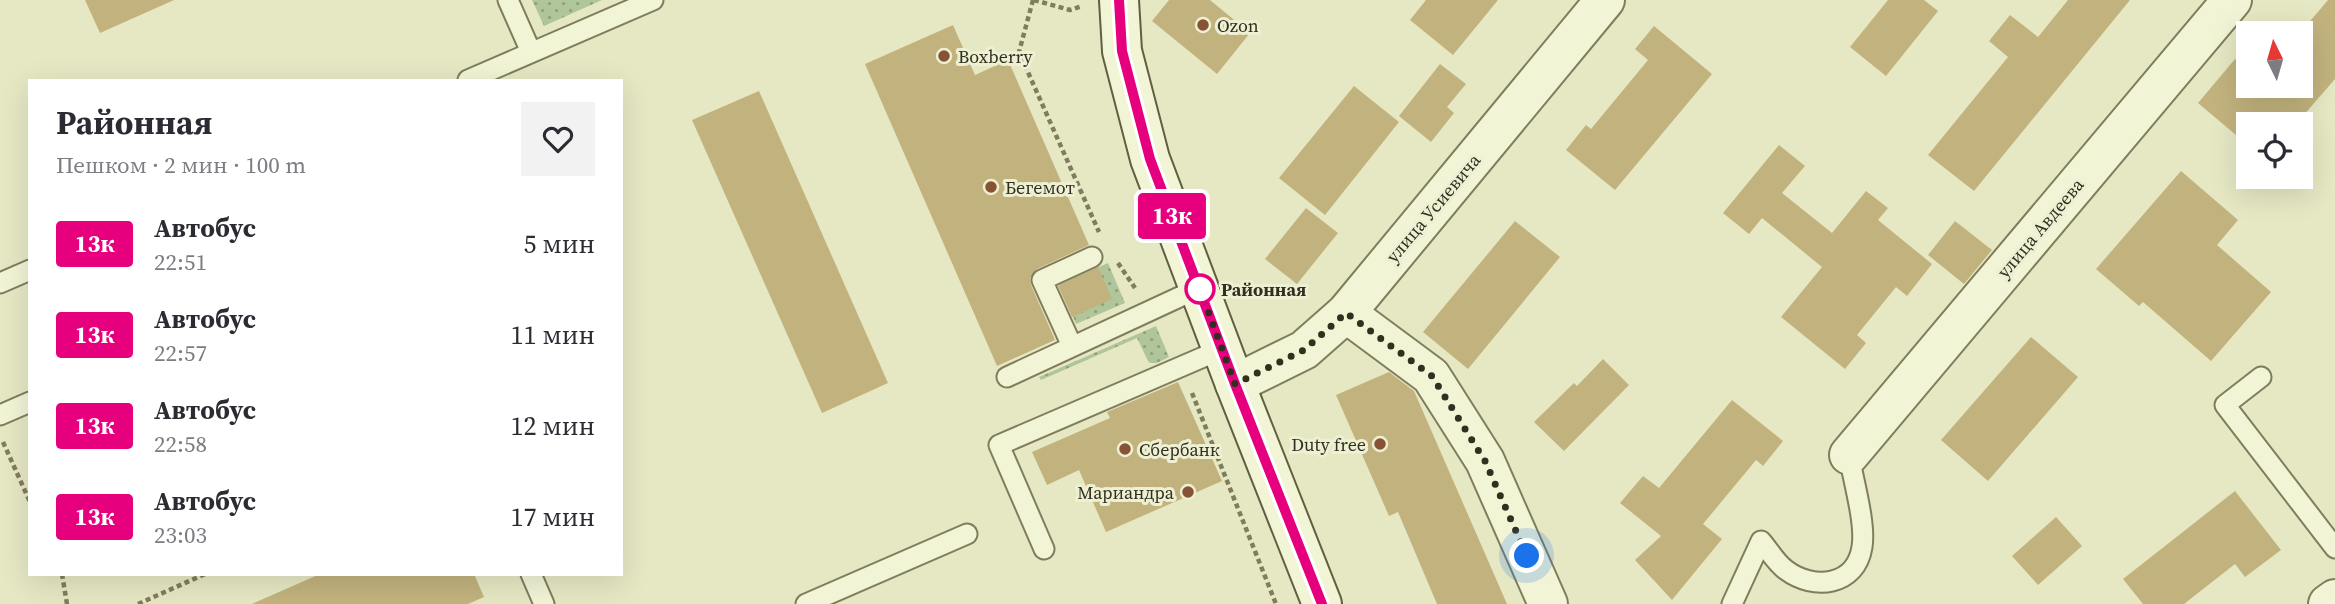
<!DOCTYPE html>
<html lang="ru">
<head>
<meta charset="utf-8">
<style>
  body { margin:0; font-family:"Source Serif 4",serif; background:#f2f2f3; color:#2b2b33; height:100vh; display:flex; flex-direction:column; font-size:26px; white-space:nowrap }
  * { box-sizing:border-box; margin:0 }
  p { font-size:23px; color:#7c7c81 }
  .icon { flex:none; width:38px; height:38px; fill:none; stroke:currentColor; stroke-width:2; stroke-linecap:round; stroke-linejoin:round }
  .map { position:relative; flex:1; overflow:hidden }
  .side { position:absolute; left:28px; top:79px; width:595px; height:497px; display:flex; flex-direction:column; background:#fff; border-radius:0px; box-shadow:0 7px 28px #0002 }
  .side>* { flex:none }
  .badge { padding:0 14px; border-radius:5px; font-size:24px; line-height:46px }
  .needle { width:46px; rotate:355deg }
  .buttons { position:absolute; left:2236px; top:21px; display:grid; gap:14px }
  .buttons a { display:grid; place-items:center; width:77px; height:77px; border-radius:0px; background:#fff; box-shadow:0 7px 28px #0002; font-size:35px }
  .you { position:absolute; width:35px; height:35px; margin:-18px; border:5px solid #fff; border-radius:50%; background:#1a73e8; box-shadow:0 0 0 10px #1a73e833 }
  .map>.badge { position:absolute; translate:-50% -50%; box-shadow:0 0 0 4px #fff }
  .round { display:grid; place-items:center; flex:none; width:74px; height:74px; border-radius:0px; background:#f2f2f3 }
  .head { display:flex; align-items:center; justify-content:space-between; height:119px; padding:0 28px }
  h1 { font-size:33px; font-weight:700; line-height:52px }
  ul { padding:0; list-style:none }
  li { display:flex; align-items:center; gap:21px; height:91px; padding:0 28px }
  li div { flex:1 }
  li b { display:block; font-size:26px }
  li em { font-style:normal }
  li .badge { min-width:77px; font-weight:700; text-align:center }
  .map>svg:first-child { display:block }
</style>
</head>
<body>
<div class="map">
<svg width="2335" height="604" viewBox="0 0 2335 604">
  <defs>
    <pattern id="grass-dots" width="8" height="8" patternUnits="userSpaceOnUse" patternTransform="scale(1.75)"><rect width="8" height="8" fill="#b0c599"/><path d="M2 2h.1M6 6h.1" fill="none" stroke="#90a07c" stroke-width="1.8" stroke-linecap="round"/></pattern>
  </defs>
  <rect width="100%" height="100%" fill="#e6e8c4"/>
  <g fill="url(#grass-dots)">
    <path d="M532,0H602L544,26Z"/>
    <path d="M1108,263L1125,303L1076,324L1059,284Z"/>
    <path d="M1156,326L1169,357L1157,363H1150L1148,361L1137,338L1041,380L1039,377Z"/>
  </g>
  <g fill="#c2b37e">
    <path d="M85,0H174L100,33Z"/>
    <path d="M1169,0H1210L1250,33L1217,74L1152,21Z"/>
    <path d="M1426,0H1498L1453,55L1410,20Z"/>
    <path d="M1888,0H1924L1938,11L1886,76L1850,47Z"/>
    <path d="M2068,0H2130L1974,191L1928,155L2008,57L1989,41L2010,15L2038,37Z"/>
    <path d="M2328,0H2335V79L2296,124H2249V146L2198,103L2235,59L2249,71V86H2301L2300,33Z"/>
    <path d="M953,25L975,75L1008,60L1089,245L1037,269L1030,278L1031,285L1055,340L997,366L865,64Z"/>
    <path d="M1654,26L1712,74L1615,190L1566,150L1586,125L1591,129L1648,60L1635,49Z"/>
    <path d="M1440,64L1466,84L1447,107L1454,113L1431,142L1399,116Z"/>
    <path d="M1354,86L1399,122L1325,215L1279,178Z"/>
    <path d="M759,91L888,383L822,413L692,120Z"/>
    <path d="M1779,145L1805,166L1782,193L1832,233L1866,191L1888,208L1878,220L1932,264L1907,296L1896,287L1857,335L1866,343L1845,369L1781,317L1822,267L1762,218L1749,234L1723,213Z"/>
    <path d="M2181,171L2238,220L2217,245L2271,292L2211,361L2143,302L2139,306L2096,269Z"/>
    <path d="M1306,208L1338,233L1297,284L1265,259Z"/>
    <path d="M1515,221L1560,257L1468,369L1423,332Z"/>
    <path d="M1955,221L1992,250L1964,284L1928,255Z"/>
    <path d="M1098,267L1112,299L1072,317L1058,286Z"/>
    <path d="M2031,337L2078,377L1988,481L1941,440Z"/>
    <path d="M1603,359L1629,385L1564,451L1534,422L1574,383L1577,386Z"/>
    <path d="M1389,372L1414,391L1507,604H1437L1398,512L1389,516L1336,395Z"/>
    <path d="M1178,382L1222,481L1106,532L1079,470L1047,485L1032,452L1110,418L1107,412Z"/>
    <path d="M1732,400L1783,441L1763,466L1756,460L1703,524L1722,539L1672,600L1635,560L1661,536L1620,503L1643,476L1659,488Z"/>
    <path d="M2235,491L2281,550L2245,577L2235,564L2184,604H2143L2123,579Z"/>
    <path d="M2056,517L2082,546L2038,585L2012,556Z"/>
    <path d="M320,574H474L484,597L468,604H252Z"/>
  </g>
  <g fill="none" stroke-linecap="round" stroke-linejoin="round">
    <g stroke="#807d5d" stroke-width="23">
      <g id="lane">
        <path d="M508,0L531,52"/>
        <path d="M468,80L653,0"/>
        <path d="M0,283L30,270"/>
        <path d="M1072,346L1042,280L1092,257"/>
        <path d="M1007,377L1199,288"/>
        <path d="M2261,377L2225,405L2335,548"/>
        <path d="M0,415L30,402"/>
        <path d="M1044,549L999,445L1222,349"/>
        <path d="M531,574L544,604"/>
        <path d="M806,604L967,534"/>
        <path d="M1732,604L1761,541C1769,550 1776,563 1786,570C1814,591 1856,586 1862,547C1866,523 1853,480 1849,455"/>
      </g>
    </g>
    <g stroke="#807d5d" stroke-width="42">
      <g id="street">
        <path d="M1346,313L1431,376L1485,461L1548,604"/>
        <path d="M1235,384L1304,350L1346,313L1605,0"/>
        <path d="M1849,455L2232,0"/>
        <path d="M2328,604L2335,599"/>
      </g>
    </g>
    <g stroke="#625e40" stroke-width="42">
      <path id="secondary" d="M1119,0L1122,51L1150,159L1235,384L1322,604"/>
    </g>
    <g stroke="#807d5d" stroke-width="4.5" stroke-dasharray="5 3.5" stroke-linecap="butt">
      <path d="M1033,0L1019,52L1099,232"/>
      <path d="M1034,0L1070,10L1082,6"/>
      <path d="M1118,263L1135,288"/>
      <path d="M1192,393L1276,604"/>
      <path d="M3,442L30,502"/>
      <path d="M62,574L67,604"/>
      <path d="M138,604L205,574"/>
    </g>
    <use href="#lane" stroke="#f2f4d6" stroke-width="19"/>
    <use href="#street" stroke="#f2f4d6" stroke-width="38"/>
    <use href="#secondary" stroke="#f2f4d6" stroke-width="38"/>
  </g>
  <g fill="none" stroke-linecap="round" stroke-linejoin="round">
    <g stroke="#fff" stroke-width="16">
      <path id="line" d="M1119,0L1122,51L1150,159L1235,384L1322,604"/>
    </g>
    <use href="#line" stroke="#e6007e" stroke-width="10"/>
    <path stroke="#322f1f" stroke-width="7" stroke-dasharray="0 12.6" d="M1200,289L1235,384L1304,350L1346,313L1432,376L1485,461L1527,556"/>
  </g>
  <g fill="#885234" stroke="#eef0d3" stroke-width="2.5">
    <circle cx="1203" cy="25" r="7"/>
    <circle cx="944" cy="56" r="7"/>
    <circle cx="991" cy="187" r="7"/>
    <circle cx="1380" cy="444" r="7"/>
    <circle cx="1125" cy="449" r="7"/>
    <circle cx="1188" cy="492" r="7"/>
  </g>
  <circle fill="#fff" stroke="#e6007e" stroke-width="3.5" cx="1200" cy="289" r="14"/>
  <g text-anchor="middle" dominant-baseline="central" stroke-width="6" stroke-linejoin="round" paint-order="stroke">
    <g font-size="18" fill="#322f1f" stroke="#eef0d3" text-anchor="start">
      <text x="1217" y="25">Ozon</text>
      <text x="958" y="56">Boxberry</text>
      <text x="1005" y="187">Бегемот</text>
      <text x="1366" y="444" text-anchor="end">Duty free</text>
      <text x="1139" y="449">Сбербанк</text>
      <text x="1174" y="492" text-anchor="end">Мариандра</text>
    </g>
    <g font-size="18" fill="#322f1f" stroke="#eef0d3">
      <text transform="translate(1433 208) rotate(-50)">улица Усиевича</text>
      <text transform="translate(2040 228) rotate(-50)">улица Авдеева</text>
    </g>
    <g font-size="18" font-weight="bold" fill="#322f1f" stroke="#eef0d3" text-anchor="start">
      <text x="1221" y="289">Районная</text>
    </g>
  </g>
</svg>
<div class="buttons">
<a><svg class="needle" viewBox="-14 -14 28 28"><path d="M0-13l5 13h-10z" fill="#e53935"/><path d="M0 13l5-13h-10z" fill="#7c7c81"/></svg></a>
<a><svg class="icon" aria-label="locate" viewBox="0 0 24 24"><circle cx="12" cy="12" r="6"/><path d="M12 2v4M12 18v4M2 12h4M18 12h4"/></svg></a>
</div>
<div class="you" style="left:1527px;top:556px"></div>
<b class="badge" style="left:1172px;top:216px;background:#e6007e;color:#fff">13к</b>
<section class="side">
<div class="head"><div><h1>Районная</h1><p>Пешком · 2 мин · 100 m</p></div><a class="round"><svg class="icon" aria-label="heart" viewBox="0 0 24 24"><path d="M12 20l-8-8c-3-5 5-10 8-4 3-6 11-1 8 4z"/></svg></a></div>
<ul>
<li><span class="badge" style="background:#e6007e;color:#fff">13к</span><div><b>Автобус</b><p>22:51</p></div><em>5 мин</em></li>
<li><span class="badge" style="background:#e6007e;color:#fff">13к</span><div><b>Автобус</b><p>22:57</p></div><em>11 мин</em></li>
<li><span class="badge" style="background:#e6007e;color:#fff">13к</span><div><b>Автобус</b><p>22:58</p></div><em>12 мин</em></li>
<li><span class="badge" style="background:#e6007e;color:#fff">13к</span><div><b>Автобус</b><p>23:03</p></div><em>17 мин</em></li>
</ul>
</section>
</div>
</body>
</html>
